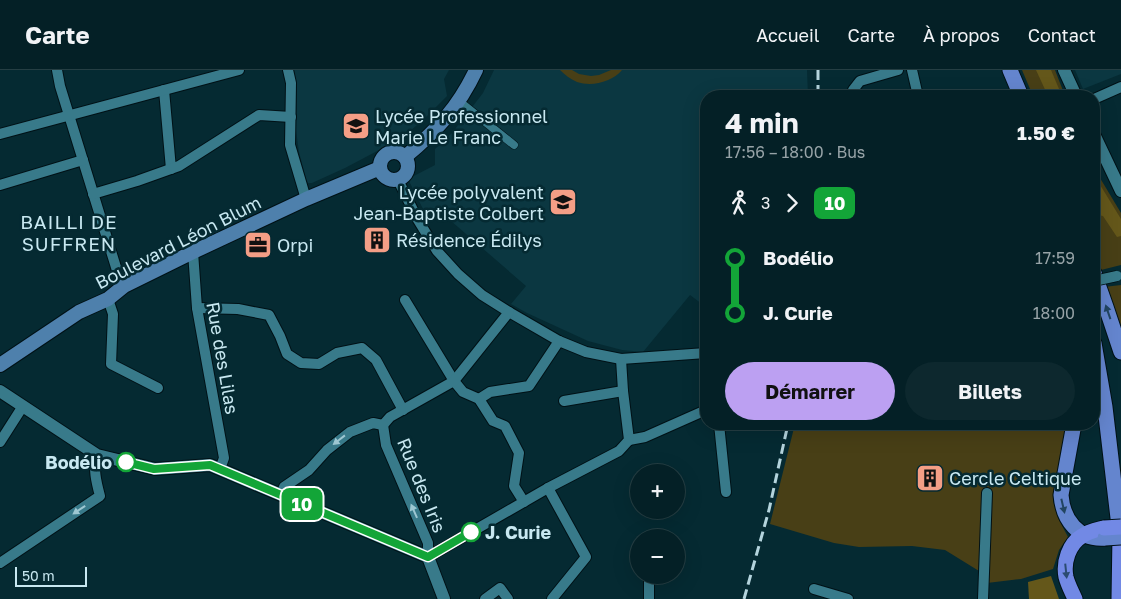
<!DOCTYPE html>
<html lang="fr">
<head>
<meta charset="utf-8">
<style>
  body { margin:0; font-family:"Golos Text",sans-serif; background:#0d282e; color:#f1f3f6; height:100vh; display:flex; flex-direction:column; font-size:19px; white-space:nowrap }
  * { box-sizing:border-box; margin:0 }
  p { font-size:16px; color:#97a3a7 }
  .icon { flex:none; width:28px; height:28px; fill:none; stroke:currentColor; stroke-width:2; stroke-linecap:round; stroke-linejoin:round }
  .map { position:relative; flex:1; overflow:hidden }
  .panel { position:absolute; left:700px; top:20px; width:400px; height:340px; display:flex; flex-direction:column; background:#042026; border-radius:20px; box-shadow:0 5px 20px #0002,0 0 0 1px #253e43 }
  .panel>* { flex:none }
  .badge { padding:0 10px; border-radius:8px; font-size:18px; line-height:32px }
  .tools { position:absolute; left:630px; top:394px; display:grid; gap:10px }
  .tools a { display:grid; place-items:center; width:55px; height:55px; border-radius:50%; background:#042026; box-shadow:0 5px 20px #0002,0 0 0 1px #253e43; font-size:25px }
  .scale { position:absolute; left:15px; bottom:12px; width:72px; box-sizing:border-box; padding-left:5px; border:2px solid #c8e8f1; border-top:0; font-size:14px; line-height:18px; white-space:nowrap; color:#c8e8f1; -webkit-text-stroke:4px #052a32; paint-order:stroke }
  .map>.badge { position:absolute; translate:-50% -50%; box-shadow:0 0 0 2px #fff }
  .legs { display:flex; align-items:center; gap:8px; height:55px; padding:0 25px; font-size:16px }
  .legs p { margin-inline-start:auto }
  .overview { display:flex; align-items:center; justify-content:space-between; height:85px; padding:0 25px }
  h1 { font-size:28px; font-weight:700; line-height:38px }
  .action { display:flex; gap:10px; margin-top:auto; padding:10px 25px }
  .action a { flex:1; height:58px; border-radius:30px; background:#bca0f2; color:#111; font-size:20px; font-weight:700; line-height:58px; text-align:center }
  .action a+a { background:#0d282e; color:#f1f3f6 }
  ul { padding:0 25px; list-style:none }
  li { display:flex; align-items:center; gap:18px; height:55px; font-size:19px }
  li i { display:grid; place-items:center; width:8px; height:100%; margin:0 6px; background:currentColor }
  li i::after { content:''; width:12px; height:12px; margin:-6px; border:4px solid; border-radius:50%; background:#042026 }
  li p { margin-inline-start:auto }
  li:first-child i { background:linear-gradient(#0000 50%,currentColor 0) }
  li:last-child i { background:linear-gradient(currentColor 50%,#0000 0) }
  header { display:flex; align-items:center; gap:30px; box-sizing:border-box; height:70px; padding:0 25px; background:#042026; border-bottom:1px solid #253e43 }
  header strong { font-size:24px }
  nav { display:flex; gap:28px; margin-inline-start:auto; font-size:18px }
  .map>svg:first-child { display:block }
</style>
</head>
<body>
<header>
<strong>Carte</strong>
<nav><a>Accueil</a><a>Carte</a><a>À propos</a><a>Contact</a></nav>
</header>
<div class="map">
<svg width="1121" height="529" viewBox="0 0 1121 529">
  <rect width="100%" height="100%" fill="#052a32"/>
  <g fill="#0b3741">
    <path d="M294,0H449L444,9L447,26L422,51L400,69L345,98L312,113H308L306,109L299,82L296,60L297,21Z"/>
    <path d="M494,0H807L808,26H706V233L702,234L690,225L643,282L622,280L588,271L527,243L511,234L526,216L443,144L428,149L408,109L435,95V79L452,63L483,23Z"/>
    <path d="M1075,0H1121V4L1083,19Z"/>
  </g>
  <g fill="#483f16">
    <path d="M560,0H572L579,4L591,6L599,5L611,0H622C612,12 592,17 577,12C570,9 565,5 560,0Z"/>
    <path d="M1022,0H1055L1065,26H1033Z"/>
    <path d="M1094,98L1121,143V195L1097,201L1094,192Z"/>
    <path d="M1121,215V269L1104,217Z"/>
    <path d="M795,354H1067L1056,410L1053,430L1058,448L1068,467L1059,480L1053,499L1021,509L987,513L979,501L945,480L912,476L859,477L834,473L770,454Z"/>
  </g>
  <g fill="#64571a">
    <path d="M1036,0H1051L1062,26H1048Z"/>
    <path d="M1094,105L1121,149V166L1117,167L1103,146L1094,144Z"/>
    <path d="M1051,506L1059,529H1029L1028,512Z"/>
  </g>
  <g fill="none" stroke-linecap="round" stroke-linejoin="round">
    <g stroke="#001116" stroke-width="9">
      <path id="pedestrian" d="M459,31L514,75"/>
    </g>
    <g stroke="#001116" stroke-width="12">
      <g id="minor">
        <path d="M57,0L60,16L119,207L124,216"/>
        <path d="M288,0L291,13L290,75L306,129"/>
        <path d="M912,0L918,26"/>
        <path d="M164,20L171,99"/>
        <path d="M853,20L860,11L898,0"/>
        <path d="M1094,29L1121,17"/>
        <path d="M0,64L239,0"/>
        <path d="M398,110L418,150L437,181L458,204L482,225L509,242L559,271L586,282L621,289L706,283"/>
        <path d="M0,115L83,90"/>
        <path d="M93,124L137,111L179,96L259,45L291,47"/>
        <path d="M193,182L197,238L224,388L220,399"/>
        <path d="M108,229L113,244L111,294L158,318"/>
        <path d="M405,230L454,311L463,322L479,329L493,351L505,356L519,383L514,416L524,432"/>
        <path d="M197,238L238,239L269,245L280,266L287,284L301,293L319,294L337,283L362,278L376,290L403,340"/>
        <path d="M479,329L490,322L529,316L559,271"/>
        <path d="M564,331L623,321"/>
        <path d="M719,354L726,422"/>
        <path d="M383,355L386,375L428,473V487L548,418L619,381L629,370L623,321L621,289"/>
        <path d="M383,355L390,347L454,311L509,242"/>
        <path d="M629,370L645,367L706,340"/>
        <path d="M0,372L23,336"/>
        <path d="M548,418L586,487L552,529"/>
        <path d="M281,425L284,417L309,400L327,380L350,362L373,353L383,355"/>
        <path d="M0,493L100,426C96,411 93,399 97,385"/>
        <path d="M649,505V529"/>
        <path d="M814,519L848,529"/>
        <path d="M485,529L500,518L508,529"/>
        <path d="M983,529L987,423"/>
      </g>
    </g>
    <g stroke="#001116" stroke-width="14">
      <g id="tertiary">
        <path d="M1064,0L1076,26"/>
        <path d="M1094,64L1121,121"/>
        <path d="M0,321L97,385L155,399L210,395L428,487L444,529"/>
      </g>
    </g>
    <g stroke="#001116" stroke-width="16">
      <g id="secondary">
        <circle cx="394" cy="96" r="14"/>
        <path d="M405,87C437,60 458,38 476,0"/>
        <path d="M0,295L79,242L108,229L124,216L193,182L306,129L380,98"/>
      </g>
    </g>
    <g stroke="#001116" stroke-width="17">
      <g id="primary">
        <path d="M1010,0L1021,26"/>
        <path d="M1094,203L1106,237L1121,282"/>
        <path d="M1094,273L1105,337L1120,465"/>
        <path d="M1074,354L1061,425C1063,450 1078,470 1105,468"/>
      </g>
    </g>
    <g stroke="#001116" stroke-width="17">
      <g id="trunk">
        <path d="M1075,529C1072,522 1068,515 1066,507C1063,492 1069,474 1082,466C1089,461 1096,460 1104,458"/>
        <path d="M1119,529L1120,465"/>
      </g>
    </g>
    <use href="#pedestrian" stroke="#387a8a" stroke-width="8"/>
    <use href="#minor" stroke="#387a8a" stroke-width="10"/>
    <use href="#tertiary" stroke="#387a8a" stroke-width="12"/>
    <use href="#secondary" stroke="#4e80ac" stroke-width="14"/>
    <use href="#primary" stroke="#6485ce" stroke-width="15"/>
    <use href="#trunk" stroke="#7289e5" stroke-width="15"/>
    <g stroke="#b4d4dd" stroke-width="3" stroke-dasharray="10 5" stroke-linecap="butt">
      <path d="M818,0V26"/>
      <path d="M744,529L769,440L788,354"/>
    </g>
    <g stroke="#001116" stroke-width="12" stroke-linecap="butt">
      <path id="minor-bridge" d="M1094,211L1117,206"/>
    </g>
    <g stroke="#001116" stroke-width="17" stroke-linecap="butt">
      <path id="primary-bridge" d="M1105,468L1121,467"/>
    </g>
    <g stroke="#001116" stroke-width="17" stroke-linecap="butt">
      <path id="trunk-bridge" d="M1104,458L1121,457"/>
    </g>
    <use href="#minor-bridge" stroke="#387a8a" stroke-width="10"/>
    <use href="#primary-bridge" stroke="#6485ce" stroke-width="15"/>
    <use href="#trunk-bridge" stroke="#7289e5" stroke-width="15"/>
  </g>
  <defs><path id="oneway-solid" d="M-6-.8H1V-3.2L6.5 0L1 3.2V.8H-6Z" transform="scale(1.25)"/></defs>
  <g fill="#224561">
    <use href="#oneway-solid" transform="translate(1108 242) rotate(-109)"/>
    <use href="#oneway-solid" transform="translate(1063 436) rotate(77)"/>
  </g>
  <g fill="#9dc7d2">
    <use href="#oneway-solid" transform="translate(339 370) rotate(142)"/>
    <use href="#oneway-solid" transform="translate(79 440) rotate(146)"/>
    <use href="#oneway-solid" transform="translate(414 441) rotate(-114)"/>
  </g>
  <use fill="#2b4b71" href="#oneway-solid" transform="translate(1066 501) rotate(84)"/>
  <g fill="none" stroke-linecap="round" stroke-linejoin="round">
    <g stroke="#fff" stroke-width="11">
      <path id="line-1" d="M126,392L154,399L210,395L428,487L471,462"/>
    </g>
    <use href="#line-1" stroke="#13a538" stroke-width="8"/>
  </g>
  <defs>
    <g id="school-square" transform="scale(1.4375)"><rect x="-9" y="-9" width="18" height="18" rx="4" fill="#f49e86" stroke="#052a32"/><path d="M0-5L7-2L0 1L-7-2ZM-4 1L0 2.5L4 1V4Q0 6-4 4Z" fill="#111"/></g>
    <g id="building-square" transform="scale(1.4375)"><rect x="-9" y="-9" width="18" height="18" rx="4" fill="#f49e86" stroke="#052a32"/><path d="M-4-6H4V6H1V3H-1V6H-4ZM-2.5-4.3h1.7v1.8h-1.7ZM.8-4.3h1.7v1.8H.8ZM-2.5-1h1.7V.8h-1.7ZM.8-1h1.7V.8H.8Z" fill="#111"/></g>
    <g id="office-square" transform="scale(1.4375)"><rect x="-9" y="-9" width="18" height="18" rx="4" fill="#f49e86" stroke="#052a32"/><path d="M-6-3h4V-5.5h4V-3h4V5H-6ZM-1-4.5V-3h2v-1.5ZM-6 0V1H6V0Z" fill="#111"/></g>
  </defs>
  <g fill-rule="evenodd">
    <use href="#school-square" x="356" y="56"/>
    <use href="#school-square" x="563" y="132"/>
    <use href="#building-square" x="377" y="170"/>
    <use href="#office-square" x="258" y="175"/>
    <use href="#building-square" x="930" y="408"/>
  </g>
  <g fill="#fff" stroke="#13a538" stroke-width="2.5">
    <circle cx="126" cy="392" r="9"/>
    <circle cx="471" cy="462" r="9"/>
  </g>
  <g text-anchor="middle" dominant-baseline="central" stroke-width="5" stroke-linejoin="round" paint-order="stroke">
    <g font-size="18" fill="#c8e8f1" stroke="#052a32" text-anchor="start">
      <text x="375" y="46">Lycée Professionnel<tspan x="375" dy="21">Marie Le Franc</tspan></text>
      <text x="544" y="122" text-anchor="end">Lycée polyvalent<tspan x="544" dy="21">Jean-Baptiste Colbert</tspan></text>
      <text x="396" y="170">Résidence Édilys</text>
      <text x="277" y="175">Orpi</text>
      <text x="949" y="408">Cercle Celtique</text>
    </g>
    <g font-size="18" fill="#c8e8f1" stroke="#052a32">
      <text transform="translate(178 172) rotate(-27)">Boulevard Léon Blum</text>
      <text transform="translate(223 288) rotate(80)">Rue des Lilas</text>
      <text transform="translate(422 415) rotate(68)">Rue des Iris</text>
    </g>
    <g font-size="18" font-weight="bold" fill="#c8e8f1" stroke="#052a32" text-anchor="end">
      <text x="112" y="392">Bodélio</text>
      <text x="485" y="462" text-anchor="start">J. Curie</text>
    </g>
    <g font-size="19" letter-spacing="1" fill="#c8e8f1" stroke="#052a32">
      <text x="69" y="151">BAILLI DE<tspan x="69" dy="22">SUFFREN</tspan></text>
    </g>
  </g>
</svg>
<div class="tools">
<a>+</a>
<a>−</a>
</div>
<div class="scale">50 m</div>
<b class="badge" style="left:302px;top:434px;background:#13a538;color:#fff">10</b>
<section class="panel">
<div class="overview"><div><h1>4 min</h1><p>17:56 – 18:00 · Bus</p></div><b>1.50 €</b></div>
<div class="legs"><svg class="icon" aria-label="walk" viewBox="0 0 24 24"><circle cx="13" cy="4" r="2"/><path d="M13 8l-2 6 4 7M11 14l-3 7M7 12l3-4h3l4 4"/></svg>3<svg class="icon" aria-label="forward" viewBox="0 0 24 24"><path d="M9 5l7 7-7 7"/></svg><b class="badge" style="background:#13a538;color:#fff">10</b></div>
<ul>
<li><i style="color:#13a538"></i><b>Bodélio</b><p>17:59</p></li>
<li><i style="color:#13a538"></i><b>J. Curie</b><p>18:00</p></li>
</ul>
<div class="action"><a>Démarrer</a><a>Billets</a></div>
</section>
</div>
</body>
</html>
